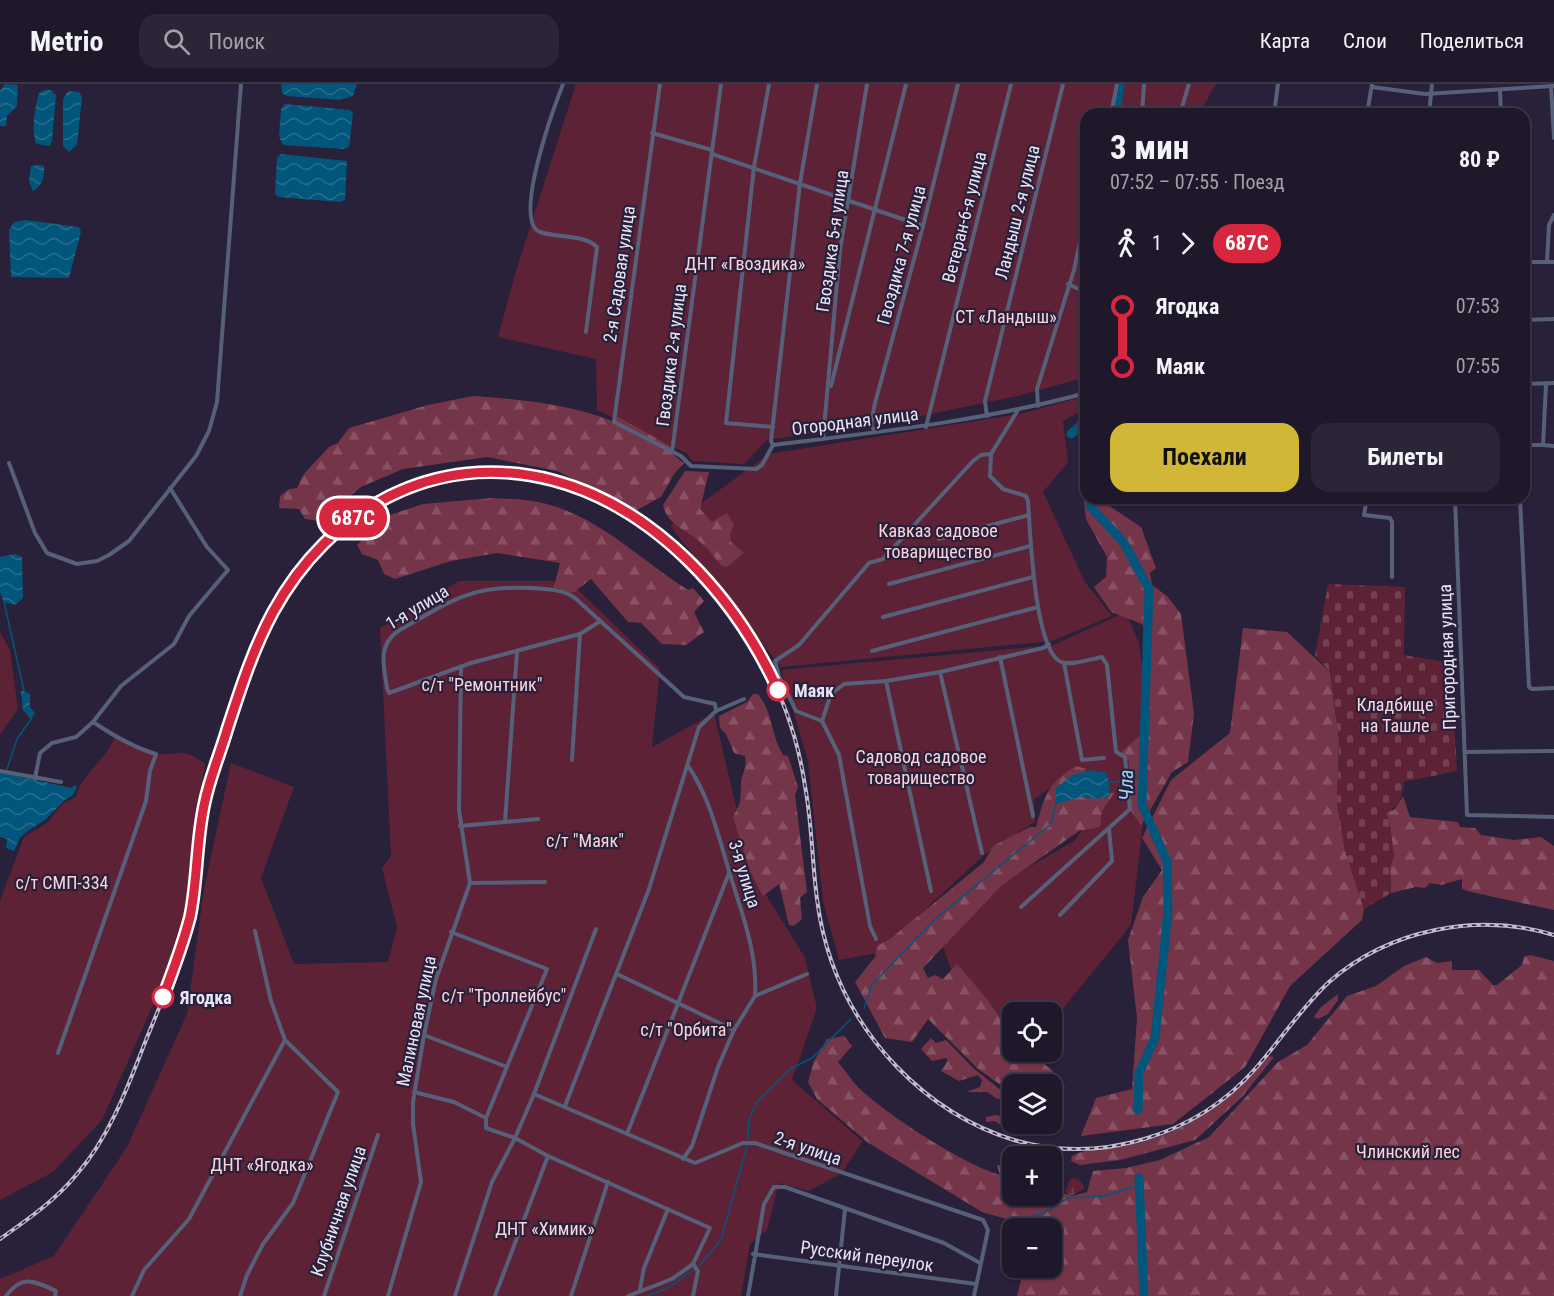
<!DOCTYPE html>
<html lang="ru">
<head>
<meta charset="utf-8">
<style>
  body { margin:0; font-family:"Roboto Condensed",sans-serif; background:#2c2537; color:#f1f3f6; height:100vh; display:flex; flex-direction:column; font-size:22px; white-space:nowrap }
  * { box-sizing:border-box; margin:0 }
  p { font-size:20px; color:#a1a0a9 }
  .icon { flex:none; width:33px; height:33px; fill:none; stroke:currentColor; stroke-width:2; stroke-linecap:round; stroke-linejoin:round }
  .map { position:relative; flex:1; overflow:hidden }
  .details { position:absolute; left:1080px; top:24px; width:450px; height:396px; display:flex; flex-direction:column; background:#1f182b; border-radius:18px; box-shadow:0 2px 4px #0004,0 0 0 2px #3c3747 }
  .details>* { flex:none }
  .badge { padding:0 12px; border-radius:20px; font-size:21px; line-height:39px }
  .controls { position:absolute; left:1002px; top:918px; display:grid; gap:12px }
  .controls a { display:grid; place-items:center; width:60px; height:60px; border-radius:12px; background:#1f182b; box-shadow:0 2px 4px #0004,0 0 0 2px #3c3747; font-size:30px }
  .map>.badge { position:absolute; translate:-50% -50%; box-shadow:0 0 0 3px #fff }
  .legs { display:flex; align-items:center; gap:9px; height:66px; padding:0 30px; font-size:20px }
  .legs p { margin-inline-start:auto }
  .summary { display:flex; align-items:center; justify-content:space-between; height:102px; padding:0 30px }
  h1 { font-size:33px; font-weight:700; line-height:45px }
  .action { display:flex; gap:12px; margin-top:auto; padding:12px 30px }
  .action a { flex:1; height:69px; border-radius:18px; background:#d2b736; color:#111; font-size:24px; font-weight:700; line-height:69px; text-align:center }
  .action a+a { background:#2c2537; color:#f1f3f6 }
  ul { padding:0 30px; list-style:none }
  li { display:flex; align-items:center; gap:21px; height:60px; font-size:22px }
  li i { display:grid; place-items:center; width:9px; height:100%; margin:0 8px; background:currentColor }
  li i::after { content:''; width:15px; height:15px; margin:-8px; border:4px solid; border-radius:50%; background:#1f182b }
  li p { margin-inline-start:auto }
  li:first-child i { background:linear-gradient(#0000 50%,currentColor 0) }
  li:last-child i { background:linear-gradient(currentColor 50%,#0000 0) }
  header { display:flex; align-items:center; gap:36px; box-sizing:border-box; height:84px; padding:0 30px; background:#1f182b; border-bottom:2px solid #3c3747 }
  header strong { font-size:28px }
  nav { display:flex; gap:33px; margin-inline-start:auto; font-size:21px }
  .search { width:420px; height:54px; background:#2c2537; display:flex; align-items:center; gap:15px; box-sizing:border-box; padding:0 21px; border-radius:18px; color:#a1a0a9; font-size:22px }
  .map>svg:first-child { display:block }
</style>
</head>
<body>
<header>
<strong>Metrio</strong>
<div class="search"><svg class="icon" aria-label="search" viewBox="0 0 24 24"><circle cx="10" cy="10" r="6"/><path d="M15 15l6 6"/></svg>Поиск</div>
<nav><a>Карта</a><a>Слои</a><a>Поделиться</a></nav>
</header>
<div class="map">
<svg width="1554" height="1212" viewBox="0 0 1554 1212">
  <defs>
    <pattern id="forest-firs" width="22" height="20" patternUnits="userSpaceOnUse" patternTransform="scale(1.5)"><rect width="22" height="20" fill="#753549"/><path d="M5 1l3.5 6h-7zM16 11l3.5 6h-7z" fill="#895264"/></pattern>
    <pattern id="wetland-marsh" width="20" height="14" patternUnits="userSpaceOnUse" patternTransform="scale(1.5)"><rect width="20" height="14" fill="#5e2236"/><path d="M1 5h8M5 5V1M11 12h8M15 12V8" fill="none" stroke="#754254"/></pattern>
    <pattern id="cemetery-stones" width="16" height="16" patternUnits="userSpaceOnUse" patternTransform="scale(1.5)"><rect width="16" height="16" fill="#5e2236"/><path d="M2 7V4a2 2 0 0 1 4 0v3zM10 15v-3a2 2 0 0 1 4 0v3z" fill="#754254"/></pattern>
    <pattern id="water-waves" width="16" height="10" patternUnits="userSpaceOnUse" patternTransform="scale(1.5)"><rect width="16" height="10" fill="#03567b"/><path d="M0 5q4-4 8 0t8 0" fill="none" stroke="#286e8e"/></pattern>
  </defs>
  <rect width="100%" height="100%" fill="#292039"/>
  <g fill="#5e2236">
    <path d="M576,0H1216L1199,30H1086V293L1021,311L898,337L767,356L744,380L692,377L688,370L597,326L596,275L498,253L516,187Z"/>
    <path d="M1086,312V324L1063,337L1068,378L1043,408L1085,498L1112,532L1052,557L781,583L670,442L769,370L1020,330Z"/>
    <path d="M459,497H569L660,585L652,663L714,629L751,786L805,874L817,924L792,996L862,1057L842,1089L809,1107L779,1099L767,1146L750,1160L741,1212H0V1195L54,1172L127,1063L187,930L204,805L231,679L294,703L261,794L294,880L388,878L397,843L382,784L391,772L380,544Z"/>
    <path d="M1126,528L1139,559L1153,655L1131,841L1052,938V928H1012V968H1027L1017,979L976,955L941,858L1000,800L1074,757L1097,728V712L1082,683L1034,715L1035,738L984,771L878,869L839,876L823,817L808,677L781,586L1053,561Z"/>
    <path d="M0,548L10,566L18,625L0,650Z"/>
    <path d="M115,652C129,656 140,666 155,669C179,674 178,660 205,680L186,833L177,867L102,1036L53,1088L0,1116V817L24,753L48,738L62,720L76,713C81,690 106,677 115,652Z"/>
  </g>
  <g fill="url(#forest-firs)">
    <path d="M473,312C519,315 569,320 612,337L618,333L672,363L671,369L684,379L674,390L661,413L637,426L557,387L487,373L403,385L361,403L319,437L305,435L299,425L279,424L280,412L289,405L297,404L303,391L329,363L338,359L349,344L428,321Z"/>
    <path d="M685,387L709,388L700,425L712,438L727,429L734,441L730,449L731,458L744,469L727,483L722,482C715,474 708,464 699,457C687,446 667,441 663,421Z"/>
    <path d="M492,414C507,415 523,415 538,418C597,430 639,475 688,506L693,504L704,517L694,528L704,548L686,561L662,560L641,539L628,538L591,495L573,509L554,503L560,479L497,469L451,477L395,495L384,490L378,476L362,470L357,461L369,449L372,437L423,420Z"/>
    <path d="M1084,417L1105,419L1141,443L1156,484L1150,489L1152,501L1167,512L1181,530L1194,630L1188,678L1172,688L1141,742L1130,725L1129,677L1120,669L1142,650L1144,553L1147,548L1142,540L1111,528L1094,503L1106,493L1107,473L1086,435Z"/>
    <path d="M1243,544L1287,548L1330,588L1339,656L1337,719L1345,766L1364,825L1362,836L1290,902L1245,983L1173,1040L1081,1052L1096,1014L1132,1005L1137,934L1128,856L1143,813L1162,786L1142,754L1171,696L1230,649Z"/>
    <path d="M753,610H758C774,630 770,650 783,671L788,672L798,703L795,711L807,808L800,814L802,835L794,842L789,841L779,800L763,812L750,787L733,733C742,716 740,719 741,701C741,689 747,688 745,672L734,669L726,650L720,644L719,632L747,618Z"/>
    <path d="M1076,682L1086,685L1074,714L1107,708L1114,709L1102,727L1100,743L1079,747L1002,801L923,884L928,894L935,891L943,895L957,880C975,901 1012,940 1012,968C1033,968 1056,986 1065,1003L1052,1010V1000H1012V1009L978,985L928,935L912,958L885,954L855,898L875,873L877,862L890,855L984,778L993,762L1030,743H1036C1045,711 1047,700 1076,682Z"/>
    <path d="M1403,712L1410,733L1458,738L1460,743L1475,744L1481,751L1514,756L1541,753L1554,762V826L1467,807L1462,805V795L1441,801L1430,799L1425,804L1416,803L1391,809L1390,783L1394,772L1386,728L1394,726Z"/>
    <path d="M1530,871L1554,877V1212H1017L1024,1184H1052V1144H1029L1024,1140L982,1128L867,1058L817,1015L808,998L814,977L827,955L844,952L852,962L838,978C846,987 853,999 862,1007C891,1033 963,1080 1000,1091L997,1081H1001L1006,1087L1005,1092L1012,1095V1112H1052V1106L1072,1112L1087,1108L1093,1087L1126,1084L1160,1076L1209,1053L1278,978L1307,961L1347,912L1376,902L1404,882L1426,873L1437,879L1452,877V886H1479L1493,901H1497L1522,881L1524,873Z"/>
    <path d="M1338,910V916L1328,930L1318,935L1314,933L1320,924Z"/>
    <path d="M931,954L936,959L946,956L973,984L1002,1007L999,1016L987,1008H966L980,1003L982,996L978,991L959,997L941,987L948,976L946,974L932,977L921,965Z"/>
    <path d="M1268,972L1274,973L1242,1013L1195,1056L1120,1076L1080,1081L1071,1077L1072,1072C1088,1063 1113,1065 1131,1061C1195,1045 1225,1019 1268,972Z"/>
    <path d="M997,1031L1012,1038V1041L1006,1045L995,1037L986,1038V1033Z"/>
  </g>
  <path fill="url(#wetland-marsh)" d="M1071,1094L1078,1095L1085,1104L1071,1112L1065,1108Z"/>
  <path fill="url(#cemetery-stones)" d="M1328,500L1405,503L1404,571L1451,579L1457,687L1404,698C1403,712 1398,724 1386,729L1390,739L1394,772L1390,783L1391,809L1364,825L1345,766L1337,719L1339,656L1330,588L1315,571Z"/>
  <g fill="url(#water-waves)">
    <path d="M5,0L18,1L17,22L7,32L6,42H0V7Z"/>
    <path d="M281,0H357L353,12L340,16L287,12L282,9Z"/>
    <path d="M45,6H51L56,11L52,57L50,62L36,60C31,45 35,24 39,9Z"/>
    <path d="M68,7L79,8L82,13L77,61L69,68L63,62V15Z"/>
    <path d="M285,20L350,26L353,29L349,63L344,65L283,61L279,52L281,25Z"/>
    <path d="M281,70L347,77L345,116L340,118L278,113L275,110L277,74Z"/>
    <path d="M40,81L44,82C45,93 42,102 33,107L29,98L31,82Z"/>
    <path d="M25,136L79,143L81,148L69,194L11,193L9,146L14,138Z"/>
    <path d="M15,470L22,473L23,514L15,521L4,518L0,509V473Z"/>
    <path d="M21,606L30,610V623L35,629L31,635L23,626Z"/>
    <path d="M1092,686L1107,689L1110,708L1108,713L1095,715L1081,713L1055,720L1056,704L1072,691Z"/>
    <path d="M0,688L71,704L75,701L77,703L72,712L66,715L45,736L29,746L20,754L14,767L6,764L7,755L0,753Z"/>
  </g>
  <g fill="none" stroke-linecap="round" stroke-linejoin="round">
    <g stroke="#03567b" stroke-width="1.5">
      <path d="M4,518L24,607"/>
      <path d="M7,685L17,655L31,635"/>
      <path d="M1109,699L1143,692"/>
      <path d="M864,924L872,901L934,836L1051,740L1056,720"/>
      <path d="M748,1056L749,1036L757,1018L790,985L812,974L851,935"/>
      <path d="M1020,1136L1044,1129L1068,1114L1105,1112L1139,1101"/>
      <path d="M700,1181L721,1156L747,1062"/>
      <path d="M647,1212L666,1205L694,1186"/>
    </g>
    <g stroke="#03567b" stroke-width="9">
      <path d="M1119,30L1117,20L1120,0"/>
      <path d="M1071,350L1086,337"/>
      <path d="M1090,422L1124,459L1149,505L1142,721L1167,777L1168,827L1155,954L1139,989L1138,1026"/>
      <path d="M1139,1094L1144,1212"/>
    </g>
    <g stroke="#576079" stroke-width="4">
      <path d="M563,0C554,23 512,137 540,148C557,154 584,150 597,163L586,248"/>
      <path d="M660,0L614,338L681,372L691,382L756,385L762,381L773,361"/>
      <path d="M769,0L754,83L726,339L773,343"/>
      <path d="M1551,2L1554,54"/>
      <path d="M1372,3L1425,10L1554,2"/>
      <path d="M1500,6L1501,30"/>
      <path d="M1111,30L1117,0"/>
      <path d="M1142,30L1144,0"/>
      <path d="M1180,30L1189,0"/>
      <path d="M1274,30L1278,0"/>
      <path d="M1367,30L1372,0"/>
      <path d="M1429,30L1432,0"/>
      <path d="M652,49L712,66"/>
      <path d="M712,70L923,142"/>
      <path d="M1524,178H1554"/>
      <path d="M1547,178L1549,141L1554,131"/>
      <path d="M1068,200L1081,206L1086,237"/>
      <path d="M1524,236L1554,235"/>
      <path d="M1524,300L1554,299"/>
      <path d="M1546,300L1543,361L1554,362"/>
      <path d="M831,302L906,0"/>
      <path d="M1038,322L1037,305L1074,186L1086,130"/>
      <path d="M1018,326L991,370L990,392L1003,405L1026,412L1028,417C1030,444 1034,567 1061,578C1071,582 1091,575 1102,573L1107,581L1116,668L1125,673L1130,725L1021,823"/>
      <path d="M987,332L985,317L1063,0"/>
      <path d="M926,343L1011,0"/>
      <path d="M875,348L871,340L875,319L923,142L958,0"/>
      <path d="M823,355L840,166L867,0"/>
      <path d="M773,361L771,357L800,99L817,0"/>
      <path d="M773,361C878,348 983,337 1086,309"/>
      <path d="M1524,361H1543"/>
      <path d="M672,368L721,0"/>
      <path d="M9,379L35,449L47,469L77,480L97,477L109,471L129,457L196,372L209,347L217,318L241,0"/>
      <path d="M1367,414L1364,431L1390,434L1392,438V493"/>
      <path d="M1455,414L1467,731L1554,733"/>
      <path d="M1520,414L1529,603L1532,605L1554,604"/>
      <path d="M939,455L1029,431"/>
      <path d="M889,500L1030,462"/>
      <path d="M883,533L1033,493"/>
      <path d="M599,538L580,550L471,579L389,609L387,604C384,582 377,562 398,547C450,518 468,501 531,504C547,505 562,505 575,514L684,613L715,620L716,627"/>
      <path d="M872,567L1038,523"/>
      <path d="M1000,573L1033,732"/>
      <path d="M1064,579L1082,676L1104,674"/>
      <path d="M940,588L982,769"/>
      <path d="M886,597L931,807"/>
      <path d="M822,637L796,627L779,592L775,577L799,561L869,479L883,475L973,377L981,371L991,370"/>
      <path d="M1465,668L1554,667"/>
      <path d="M572,676L580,550"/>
      <path d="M688,682C710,713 719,755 730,790C742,830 758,870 755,912"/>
      <path d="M0,687L61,698"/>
      <path d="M35,694L40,669L52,659L76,653L93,638L121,602L174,560L189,532L228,486L207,463L170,404"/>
      <path d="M505,738L517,567"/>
      <path d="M460,742L538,735"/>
      <path d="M470,799L545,798"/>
      <path d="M1060,831L1112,777L1109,745"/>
      <path d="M451,848L547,885L486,1034V1044L515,1054L548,1072L710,1144L693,1180"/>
      <path d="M876,855L870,842L839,671L822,637L831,610L844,600L886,597L940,588L1043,564L1049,560"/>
      <path d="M617,890L734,946"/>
      <path d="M424,951L507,983"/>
      <path d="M58,969L146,717L150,687L156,670C135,664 111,650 93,638"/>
      <path d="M414,1008L454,1018L486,1034"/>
      <path d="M534,1010L695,1079L743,1059H755L983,1136L988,1146L974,1212"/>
      <path d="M565,1022L649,805L699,643L716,627L744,615"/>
      <path d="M627,1050L729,789"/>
      <path d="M683,1075L692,1062L718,983L734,946L755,912L807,890"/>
      <path d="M753,1170L976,1200"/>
      <path d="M640,1205L644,1184L668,1125"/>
      <path d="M6,1212C22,1190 34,1197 56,1207L55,1212"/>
      <path d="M132,1212L144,1186L189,1135L285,956"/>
      <path d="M240,1212L247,1191L263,1160L293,1119L338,1008L285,956L271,917L255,847"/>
      <path d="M324,1212L378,1051"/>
      <path d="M388,1212L421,1098L413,1040V1018L424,951L436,895L470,799L459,726L461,585"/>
      <path d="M455,1212L492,1098L515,1054L534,1010L596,845"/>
      <path d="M495,1212L548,1072"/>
      <path d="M571,1212L608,1098"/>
      <path d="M628,1212L672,1195L693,1180L698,1187L693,1212"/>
      <path d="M748,1212L764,1120L774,1103H785L944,1159L980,1179"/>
      <path d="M836,1212L845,1125"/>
    </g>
    <g stroke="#c2bccf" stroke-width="4">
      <path id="rail" d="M0,1155C27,1136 56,1116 77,1090C110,1052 128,1002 146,956C157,929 169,901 178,873C194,824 193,774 203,724C209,696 220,668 229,640C267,526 313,425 440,394C473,387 508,386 540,394C636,417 712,487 760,571C783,612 798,655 805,702C812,739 812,778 817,815C825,879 852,936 897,983C930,1017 968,1042 1014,1056C1099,1081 1196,1052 1255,985C1280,957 1301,924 1329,898C1389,845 1478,828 1554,851"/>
    </g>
    <use href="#rail" stroke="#292039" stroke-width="1.5" stroke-dasharray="4.5" stroke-linecap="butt"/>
  </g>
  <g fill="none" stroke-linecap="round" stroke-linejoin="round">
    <g stroke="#fff" stroke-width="14">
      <path id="line-1" d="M163,913C173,887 183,860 190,833C198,795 196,755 205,717C210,693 220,670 227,646C240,606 253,565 273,528C329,425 435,366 552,396C655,423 735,512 778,606"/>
    </g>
    <use href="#line-1" stroke="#d7263d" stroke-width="9"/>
  </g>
  <g fill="#fff" stroke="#d7263d" stroke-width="3">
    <circle cx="778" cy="606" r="10"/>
    <circle cx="163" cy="913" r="10"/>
  </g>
  <g text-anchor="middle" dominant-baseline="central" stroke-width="4.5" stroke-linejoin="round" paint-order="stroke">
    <g font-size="18" fill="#e9e4f5" stroke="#292039">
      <text transform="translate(1017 128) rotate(-76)">Ландыш 2-я улица</text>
      <text transform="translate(964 133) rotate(-76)">Ветеран-6-я улица</text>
      <text transform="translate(832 157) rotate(-82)">Гвоздика 5-я улица</text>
      <text transform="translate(901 171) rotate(-75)">Гвоздика 7-я улица</text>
      <text transform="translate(619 190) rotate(-82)">2-я Садовая улица</text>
      <text transform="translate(671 271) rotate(-83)">Гвоздика 2-я улица</text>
      <text transform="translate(855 337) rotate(-7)">Огородная улица</text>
      <text transform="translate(417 523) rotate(-31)">1-я улица</text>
      <text transform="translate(1447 573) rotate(-92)">Пригородная улица</text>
      <text transform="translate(745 790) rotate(73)">3-я улица</text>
      <text transform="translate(416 937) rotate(-78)">Малиновая улица</text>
      <text transform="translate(808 1064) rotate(19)">2-я улица</text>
      <text transform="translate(338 1127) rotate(-71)">Клубничная улица</text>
      <text transform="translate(867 1172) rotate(8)">Русский переулок</text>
    </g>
    <g font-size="18" fill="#fdd3dd" stroke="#292039">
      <text x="745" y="179">ДНТ «Гвоздика»</text>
      <text x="1006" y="232">СТ «Ландыш»</text>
      <text x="938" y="446">Кавказ садовое<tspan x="938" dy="21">товарищество</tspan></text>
      <text x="482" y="600">с/т "Ремонтник"</text>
      <text x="1395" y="620">Кладбище<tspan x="1395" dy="21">на Ташле</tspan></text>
      <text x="921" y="672">Садовод садовое<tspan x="921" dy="21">товарищество</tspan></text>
      <text x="585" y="756">с/т "Маяк"</text>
      <text x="62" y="798">с/т СМП-334</text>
      <text x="504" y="911">с/т "Троллейбус"</text>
      <text x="686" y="945">с/т "Орбита"</text>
      <text x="1408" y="1067">Члинский лес</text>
      <text x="262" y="1080">ДНТ «Ягодка»</text>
      <text x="545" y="1144">ДНТ «Химик»</text>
    </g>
    <g font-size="18" font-weight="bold" fill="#e9e4f5" stroke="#292039" text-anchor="start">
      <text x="794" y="606">Маяк</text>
      <text x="180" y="913">Ягодка</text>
    </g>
    <g font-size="20" font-style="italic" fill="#a2d8fa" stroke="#292039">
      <text transform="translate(1126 701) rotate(-91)">Чла</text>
    </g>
  </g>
</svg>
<div class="controls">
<a><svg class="icon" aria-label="locate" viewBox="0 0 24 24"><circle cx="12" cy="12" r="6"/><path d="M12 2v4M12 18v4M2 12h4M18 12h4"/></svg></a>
<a><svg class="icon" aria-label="layers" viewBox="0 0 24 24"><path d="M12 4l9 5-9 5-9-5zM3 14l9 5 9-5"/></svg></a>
<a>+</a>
<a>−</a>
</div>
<b class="badge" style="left:353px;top:434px;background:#d7263d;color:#fff">687С</b>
<section class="details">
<div class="summary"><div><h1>3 мин</h1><p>07:52 – 07:55 · Поезд</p></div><b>80 ₽</b></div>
<div class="legs"><svg class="icon" aria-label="walk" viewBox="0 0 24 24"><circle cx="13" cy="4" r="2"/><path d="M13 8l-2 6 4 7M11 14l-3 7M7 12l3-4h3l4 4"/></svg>1<svg class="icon" aria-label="forward" viewBox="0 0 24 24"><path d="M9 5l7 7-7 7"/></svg><b class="badge" style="background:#d7263d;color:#fff">687С</b></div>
<ul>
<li><i style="color:#d7263d"></i><b>Ягодка</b><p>07:53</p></li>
<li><i style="color:#d7263d"></i><b>Маяк</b><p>07:55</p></li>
</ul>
<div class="action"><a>Поехали</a><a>Билеты</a></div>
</section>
</div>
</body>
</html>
